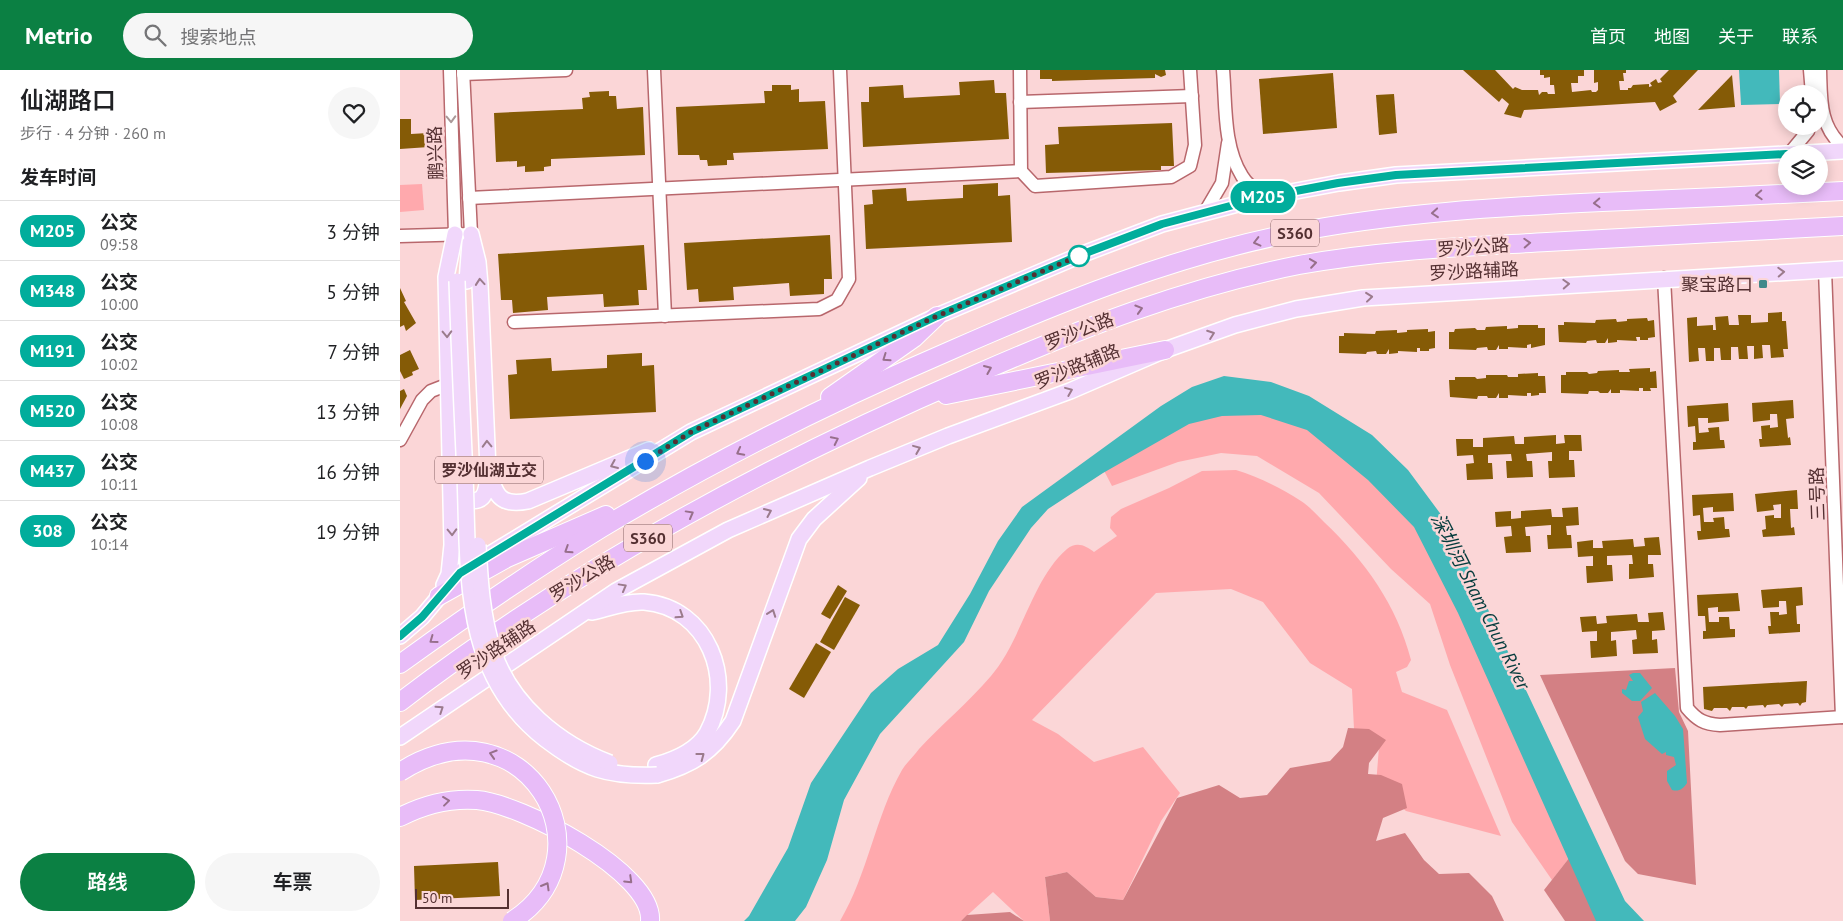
<!DOCTYPE html>
<html lang="zh">
<head>
<meta charset="utf-8">
<style>
  body { margin:0; font-family:"PT Sans","Noto Sans SC",sans-serif; background:#f6f6f6; color:#202124; height:100vh; display:flex; flex-direction:column; font-size:19px; white-space:nowrap }
  * { box-sizing:border-box; margin:0 }
  p { font-size:16px; color:#757577 }
  .icon { flex:none; width:28px; height:28px; fill:none; stroke:currentColor; stroke-width:2; stroke-linecap:round; stroke-linejoin:round }
  .map { position:relative; flex:1; overflow:hidden }
  .panel { display:flex; flex-direction:column; background:#fff; width:400px }
  .panel>* { flex:none }
  .badge { padding:0 10px; border-radius:16px; font-size:18px; line-height:32px }
  .controls { position:absolute; left:1378px; top:15px; display:grid; gap:10px }
  .controls a { display:grid; place-items:center; width:50px; height:50px; border-radius:50%; background:#fff; box-shadow:0 2px 12px #0003; font-size:25px }
  .scale { position:absolute; left:15px; bottom:12px; width:94px; box-sizing:border-box; padding-left:5px; border:2px solid #543032; border-top:0; font-size:14px; line-height:18px; white-space:nowrap; color:#543032; -webkit-text-stroke:4px #fbd6d7; paint-order:stroke }
  .you { position:absolute; width:25px; height:25px; margin:-12px; border:4px solid #fff; border-radius:50%; background:#1a73e8; box-shadow:0 0 0 8px #1a73e833 }
  .map>.badge { position:absolute; translate:-50% -50%; box-shadow:0 0 0 2px #fff }
  h2 { padding:0 20px; font-size:19px; line-height:45px }
  .round { display:grid; place-items:center; flex:none; width:52px; height:52px; border-radius:26px; background:#f6f6f6 }
  .overview { display:flex; align-items:center; justify-content:space-between; height:85px; padding:0 20px }
  h1 { font-size:24px; font-weight:600; line-height:38px }
  .action { display:flex; gap:10px; margin-top:auto; padding:10px 20px }
  .action a { flex:1; height:58px; border-radius:30px; background:#0b8043; color:#fff; font-size:20px; font-weight:600; line-height:58px; text-align:center }
  .action a+a { background:#f6f6f6; color:#202124 }
  ul { padding:0; list-style:none }
  li { display:flex; align-items:center; gap:15px; height:60px; padding:0 20px; border-top:1px solid #e0e0e0 }
  li div { flex:1 }
  li b { display:block; font-size:19px }
  li em { font-style:normal }
  li .badge { min-width:55px; font-weight:700; text-align:center }
  header { display:flex; align-items:center; gap:30px; box-sizing:border-box; height:70px; padding:0 25px; background:#0b8043; color:#fff }
  header strong { font-size:24px }
  nav { display:flex; gap:28px; margin-inline-start:auto; font-size:18px }
  .search { width:350px; height:45px; background:#f6f6f6; display:flex; align-items:center; gap:12px; box-sizing:border-box; padding:0 18px; border-radius:28px; color:#757577; font-size:19px }
  main { display:flex; flex:1; min-height:0 }
  .map>svg:first-child { display:block }
</style>
</head>
<body>
<header>
<strong>Metrio</strong>
<div class="search"><svg class="icon" aria-label="search" viewBox="0 0 24 24"><circle cx="10" cy="10" r="6"/><path d="M15 15l6 6"/></svg>搜索地点</div>
<nav><a>首页</a><a>地图</a><a>关于</a><a>联系</a></nav>
</header>
<main>
<section class="panel">
<div class="overview"><div><h1>仙湖路口</h1><p>步行 · 4 分钟 · 260 m</p></div><a class="round"><svg class="icon" aria-label="heart" viewBox="0 0 24 24"><path d="M12 20l-8-8c-3-5 5-10 8-4 3-6 11-1 8 4z"/></svg></a></div>
<h2>发车时间</h2>
<ul>
<li><span class="badge" style="background:#01ad9c;color:#fff">M205</span><div><b>公交</b><p>09:58</p></div><em>3 分钟</em></li>
<li><span class="badge" style="background:#01ad9c;color:#fff">M348</span><div><b>公交</b><p>10:00</p></div><em>5 分钟</em></li>
<li><span class="badge" style="background:#01ad9c;color:#fff">M191</span><div><b>公交</b><p>10:02</p></div><em>7 分钟</em></li>
<li><span class="badge" style="background:#01ad9c;color:#fff">M520</span><div><b>公交</b><p>10:08</p></div><em>13 分钟</em></li>
<li><span class="badge" style="background:#01ad9c;color:#fff">M437</span><div><b>公交</b><p>10:11</p></div><em>16 分钟</em></li>
<li><span class="badge" style="background:#01ad9c;color:#fff">308</span><div><b>公交</b><p>10:14</p></div><em>19 分钟</em></li>
</ul>
<div class="action"><a>路线</a><a>车票</a></div>
</section>
<div class="map">
<svg width="1443" height="851" viewBox="0 0 1443 851">
  <rect width="100%" height="100%" fill="#fbd6d7"/>
  <g fill="#ffa9ad">
    <path d="M22,114L24,140L0,142V115Z"/>
    <path d="M843,321L917,347L1026,447L1177,778L1152,810L1112,752L1050,595L1030,534L991,499L919,423L857,386L821,383L778,392L712,416L700,393Z"/>
    <path d="M836,400C859,407 881,418 901,431C910,437 917,445 924,452C965,491 997,535 1011,590L1007,597L996,602L1002,622L1047,640L1101,766L1006,741L976,715L979,677L954,659L952,619L910,593L863,532L831,519L756,523L632,650L658,664L694,692L743,677L780,723L761,751L723,830L696,827L667,802L645,807L650,851H624L593,822L561,851H440C468,804 475,747 502,700C507,692 514,686 519,679C542,654 569,632 591,606C622,570 632,509 667,479C677,471 686,476 694,482L717,466L710,458L711,447L721,439L769,418L802,401Z"/>
  </g>
  <g fill="#d38084">
    <path d="M1275,598L1279,642L1288,661L1296,815L1238,804L1225,791L1140,605Z"/>
    <path d="M948,658L969,659L986,670L969,693L968,704L981,705L1002,714L1007,738L983,748L976,771L1005,763L1024,790L1039,804L1069,803L1092,826L1104,851H650L645,807L667,802L696,827L723,830L777,728L819,715L840,728L867,725L890,698L930,691L943,677Z"/>
    <path d="M1177,778L1210,851H1165L1144,820Z"/>
    <path d="M610,842L624,851H561L567,845Z"/>
  </g>
  <g fill="#43b9bb">
    <path d="M1339,0H1379L1380,34L1341,35Z"/>
    <path d="M824,306L871,312L909,326L972,365L1008,400L1048,454L1225,831L1244,851H1196L1058,543L1014,457L968,410L907,360L861,345L822,346L789,354L703,403L648,439L631,458L589,521L564,572L480,664L444,730L427,790L406,837L395,851H344L349,846L388,778L411,713L471,623L498,599L538,575L570,524L598,471L622,437L761,336L792,317Z"/>
    <path d="M1233,603H1240L1252,618L1240,631H1232L1222,623V619L1226,620L1229,611H1233L1229,605Z"/>
    <path d="M1255,623L1275,646L1283,659L1287,713C1283,719 1279,722 1272,720L1267,711V701L1276,695L1274,687L1266,685V682L1262,684L1245,669L1238,647L1243,641L1241,632Z"/>
  </g>
  <g fill="#855b06">
    <path d="M640,0H765L766,5L761,7L755,4V8L652,11V9H640Z"/>
    <path d="M1063,0H1095L1113,19L1115,17L1122,20H1138L1139,25L1142,22H1147L1148,24H1155L1154,15H1150V7L1144,8V5H1140V0H1184V6H1178V13H1171L1172,22L1191,20L1192,22H1196L1198,20V12L1194,13V0H1226V3H1223L1224,11H1219L1220,20H1228V18H1231L1233,15L1249,14V17L1252,16L1250,13L1256,9L1258,13L1262,12L1260,9L1269,0H1298L1273,26L1277,32L1260,41L1255,32L1124,40L1121,48L1104,44L1109,34L1102,28L1099,32Z"/>
    <path d="M933,3L937,58L863,64L859,9Z"/>
    <path d="M1332,5L1335,37L1298,40Z"/>
    <path d="M594,10L595,23H606L609,69L463,77L461,32H469V17L503,15L504,28L560,25L559,12Z"/>
    <path d="M372,15H391V20L399,19V32L425,31L428,79L333,83L334,90H327V95L308,96L307,90H300L299,85H278L276,37L365,33L364,21H372Z"/>
    <path d="M209,21V26H216L217,39L243,37L245,85L151,89V96L144,97V101L125,102V96L117,97V91L96,92L94,43L183,39L182,28L190,27L189,22Z"/>
    <path d="M994,24L997,63L979,65L976,25Z"/>
    <path d="M0,49H11V64L28,63L29,77L0,79Z"/>
    <path d="M772,53L774,96H761V100L646,103L645,75L659,74L658,57Z"/>
    <path d="M598,113V126L610,125L612,172L466,179L464,135L473,134L472,120L506,118L507,131L563,128V115Z"/>
    <path d="M430,165L432,209H424V224L390,226L389,213L333,217L334,230L299,232L298,219L287,220L284,173Z"/>
    <path d="M244,175L247,220H238L239,235L204,237L203,224L147,227L148,240L113,243L112,230H101L98,184Z"/>
    <path d="M0,218L6,231L4,232L16,253L6,261L4,255L0,257Z"/>
    <path d="M1382,242V251H1386L1388,279H1383L1384,287L1371,288L1370,275H1362L1363,288L1354,289V276H1347L1348,289H1339L1338,277H1331V290H1321L1320,278H1314V291H1306L1305,278H1298L1299,291L1289,292L1287,248L1297,247V256L1313,255V260H1316L1315,247L1328,246L1329,255H1339L1338,245H1351V253L1368,252V243Z"/>
    <path d="M1247,248L1248,251L1254,250L1255,267L1248,268V270H1240V267H1236L1237,271L1217,270V272L1208,273V268L1205,273H1197L1196,270L1187,271L1186,273L1159,272L1158,255H1164V252L1195,253L1196,250L1216,249L1217,252L1227,251V249Z"/>
    <path d="M1118,255H1138V258H1145V275L1131,278V274L1127,275V278L1108,277V279H1099V275L1096,280H1088L1087,277L1077,278L1076,280L1049,279V262H1054L1055,259L1075,258L1077,260H1085L1086,257L1107,256V259L1118,258Z"/>
    <path d="M1028,259V262L1035,261V278L1029,279V281H1020V278H1017V282L998,281V283L989,284V279L986,284H977L976,281L967,282L966,284L939,283V266H944V263L975,264L976,261L997,260V263L1007,262V260Z"/>
    <path d="M10,280L19,299L12,302L13,305L4,309L0,301V285Z"/>
    <path d="M242,283V296L254,295L256,342L110,349L108,305L117,304L116,290L151,288L152,301L207,298V285Z"/>
    <path d="M1250,298V302L1256,301L1257,318H1250L1251,321H1243V318H1239V321L1220,320V323H1211V319L1208,323H1200L1198,321H1189L1188,324L1161,323V305H1166V302H1187L1189,304L1197,303L1198,301L1219,300V302H1230L1229,299Z"/>
    <path d="M1138,303V306H1145L1146,323H1139V325L1131,326V323H1127V326L1108,325V328H1099V323L1096,328H1088L1087,326H1078L1077,329L1050,327L1049,310H1055V307H1075L1077,309L1086,308V305H1107L1108,307H1118V304Z"/>
    <path d="M4,319L7,326L0,339V321Z"/>
    <path d="M1393,330L1394,348L1386,349L1388,368L1390,367L1391,375L1360,377L1359,369H1362L1361,356L1370,355V358L1378,357L1377,344H1370V350L1353,352L1352,333Z"/>
    <path d="M1328,333L1329,351L1308,353V348H1298L1299,363L1309,362L1308,358L1319,357L1320,370H1324L1325,378L1293,380V372H1296L1295,356L1288,357L1287,336Z"/>
    <path d="M1156,365V374L1165,373L1164,365H1181L1182,381H1169V390H1174L1175,407L1149,408L1148,391H1152V382L1126,384L1127,391H1132L1133,407L1107,408L1106,391H1112L1111,384L1088,385V393H1092L1093,409L1067,410L1066,394L1074,393L1073,385L1057,386L1056,369H1073V377H1083V368L1114,366L1115,374H1124V367Z"/>
    <path d="M1397,420L1398,439H1390L1391,458L1394,457L1395,465L1363,467L1362,460L1366,459L1365,446L1374,445V448H1381V434L1373,435L1374,440L1357,442L1355,424Z"/>
    <path d="M1333,423L1334,441L1313,442V437L1303,438L1304,452H1314L1313,448L1324,447L1325,459H1329L1330,467L1298,470L1297,461H1301L1300,445L1293,446L1292,425Z"/>
    <path d="M1178,437L1179,455L1166,456L1167,465H1171L1172,478L1148,479L1147,465H1151V455L1125,457L1126,466H1130L1131,482L1106,483L1104,467L1112,466L1111,456L1096,457L1095,442L1111,441V449L1121,448V441L1151,439L1152,447H1163L1162,438Z"/>
    <path d="M1259,467L1261,485H1248V494H1253L1254,507L1229,509V494H1233L1232,485L1207,486V495H1212L1213,511L1187,513L1186,496H1193V486L1178,487L1177,472L1193,470V478H1203L1202,471L1233,469L1234,477L1245,476L1244,468Z"/>
    <path d="M438,515L447,521L430,549L421,544Z"/>
    <path d="M1402,517L1403,535L1396,536L1397,554H1400V562L1369,564L1368,556H1371L1370,542H1379V545L1387,544L1386,531H1379V537L1363,538L1361,520Z"/>
    <path d="M1338,523L1340,541L1318,542V537L1308,538L1309,552H1319V547H1329L1330,559H1335V567L1303,569V561H1306L1305,546H1298L1297,525Z"/>
    <path d="M445,527L460,535L434,580L420,572Z"/>
    <path d="M1263,542L1265,560L1252,561V570L1257,569L1258,583L1233,584L1232,570L1237,569L1236,560L1211,562V571L1216,570L1217,586L1191,588L1190,571H1197V561L1182,562L1180,547L1196,546L1197,554L1207,553L1206,546L1237,544L1238,552H1249L1248,543Z"/>
    <path d="M416,573L431,582L404,628L389,619Z"/>
    <path d="M1407,611L1406,632L1402,633L1400,636L1398,633L1384,634L1382,637L1379,634L1367,635L1365,638L1363,635L1348,636L1346,639L1344,637H1332L1330,641L1327,638H1314L1312,641L1304,639L1303,617Z"/>
    <path d="M98,792L100,826L15,830L14,796Z"/>
  </g>
  <g fill="none" stroke-linecap="round" stroke-linejoin="round">
    <g stroke="#b8676c" stroke-width="15">
      <g id="minor">
        <path d="M50,0L55,164"/>
        <path d="M254,0L265,246"/>
        <path d="M620,0L621,101L635,116L771,107L790,96L795,75L790,0"/>
        <path d="M823,0C826,34 823,76 842,106C847,115 856,121 864,127"/>
        <path d="M1410,0L1412,24"/>
        <path d="M1420,0C1421,30 1419,55 1443,77"/>
        <path d="M63,4L166,0"/>
        <path d="M620,32L792,26"/>
        <path d="M1389,84L1408,61L1409,56"/>
        <path d="M69,128L621,101"/>
        <path d="M805,142L822,113L828,73"/>
        <path d="M0,166L71,164L63,0"/>
        <path d="M1425,200L1442,647"/>
        <path d="M1264,208L1287,638C1297,650 1304,654 1320,655L1443,647"/>
        <path d="M114,252L419,239L437,230L449,209L440,0"/>
        <path d="M0,370L22,330L31,321L49,314"/>
      </g>
    </g>
    <g stroke="#fff" stroke-width="18">
      <g id="major">
        <path d="M1389,84L1443,81"/>
        <path d="M71,164L78,192L80,215L88,399C95,424 99,437 128,431L249,380"/>
        <path d="M67,211L70,173"/>
        <path d="M58,425L60,429C83,435 86,427 88,406"/>
        <path d="M44,515L49,504L52,475L46,207L55,164"/>
        <path d="M192,542C209,538 227,531 244,532C308,537 336,610 307,663C297,680 274,690 256,695"/>
        <path d="M0,566L22,547L59,503L291,362L537,246L683,184L762,154L864,127L939,113L996,105L1386,84"/>
        <path d="M0,667L216,521L328,460L470,398L548,366L670,321L765,280L835,255L896,239L963,228L1443,199"/>
        <path d="M257,705C292,695 312,683 333,651L399,469L414,449L459,408"/>
      </g>
    </g>
    <g stroke="#fff" stroke-width="20">
      <g id="highway">
        <path d="M546,325L765,280"/>
        <path d="M430,327L514,268L537,246"/>
        <path d="M39,526L107,488L206,445"/>
        <path d="M0,594C65,547 132,501 200,459C313,391 433,331 554,279C663,231 775,186 892,163C994,143 1098,137 1202,132C1282,129 1363,125 1443,121"/>
        <path d="M0,632C175,498 372,392 574,305C679,259 787,217 899,195C981,180 1064,177 1147,172C1246,167 1344,161 1443,156"/>
        <path d="M0,747C25,734 49,728 77,730C119,733 254,802 250,851"/>
      </g>
    </g>
    <use href="#minor" stroke="#fff" stroke-width="12"/>
    <use href="#major" stroke="#f1d7fb" stroke-width="15"/>
    <use href="#highway" stroke="#e8bcf8" stroke-width="18"/>
    <g stroke="#fff" stroke-width="18" stroke-linecap="butt">
      <g id="major-bridge">
        <path d="M57,211C59,276 62,340 65,405C69,501 60,603 145,669C184,699 208,707 257,705"/>
        <path d="M78,475C80,511 82,546 93,580C110,634 159,674 210,693"/>
      </g>
    </g>
    <g stroke="#fff" stroke-width="20" stroke-linecap="butt">
      <path id="highway-bridge" d="M0,702C123,623 217,784 112,851"/>
    </g>
    <use href="#major-bridge" stroke="#f1d7fb" stroke-width="15"/>
    <use href="#highway-bridge" stroke="#e8bcf8" stroke-width="18"/>
  </g>
  <defs><path id="oneway-chevron" d="M-2-3.5L2.5 0L-2 3.5" fill="none" stroke-width="1.6" stroke-linecap="round" stroke-linejoin="round" transform="scale(1.25)"/></defs>
  <use stroke="#aa9898" href="#oneway-chevron" transform="translate(51 49) rotate(88)"/>
  <g stroke="#976f8b">
    <use href="#oneway-chevron" transform="translate(1359 125) rotate(177)"/>
    <use href="#oneway-chevron" transform="translate(1197 133) rotate(177)"/>
    <use href="#oneway-chevron" transform="translate(1035 143) rotate(175)"/>
    <use href="#oneway-chevron" transform="translate(857 172) rotate(166)"/>
    <use href="#oneway-chevron" transform="translate(1127 173) rotate(-3)"/>
    <use href="#oneway-chevron" transform="translate(913 193) rotate(-8)"/>
    <use href="#oneway-chevron" transform="translate(739 239) rotate(-17)"/>
    <use href="#oneway-chevron" transform="translate(486 288) rotate(145)"/>
    <use href="#oneway-chevron" transform="translate(588 299) rotate(-23)"/>
    <use href="#oneway-chevron" transform="translate(435 370) rotate(-26)"/>
    <use href="#oneway-chevron" transform="translate(340 382) rotate(152)"/>
    <use href="#oneway-chevron" transform="translate(290 444) rotate(-29)"/>
    <use href="#oneway-chevron" transform="translate(168 480) rotate(147)"/>
    <use href="#oneway-chevron" transform="translate(33 570) rotate(144)"/>
    <use href="#oneway-chevron" transform="translate(93 684) rotate(-163)"/>
    <use href="#oneway-chevron" transform="translate(46 731) rotate(-7)"/>
    <use href="#oneway-chevron" transform="translate(229 810) rotate(44)"/>
    <use href="#oneway-chevron" transform="translate(146 816) rotate(-60)"/>
  </g>
  <g stroke="#9b7b8c">
    <use href="#oneway-chevron" transform="translate(1381 202) rotate(-3)"/>
    <use href="#oneway-chevron" transform="translate(80 212) rotate(-95)"/>
    <use href="#oneway-chevron" transform="translate(1166 214) rotate(-3)"/>
    <use href="#oneway-chevron" transform="translate(969 227) rotate(-6)"/>
    <use href="#oneway-chevron" transform="translate(47 264) rotate(88)"/>
    <use href="#oneway-chevron" transform="translate(811 264) rotate(-20)"/>
    <use href="#oneway-chevron" transform="translate(669 321) rotate(-22)"/>
    <use href="#oneway-chevron" transform="translate(87 374) rotate(-92)"/>
    <use href="#oneway-chevron" transform="translate(517 379) rotate(-22)"/>
    <use href="#oneway-chevron" transform="translate(214 395) rotate(157)"/>
    <use href="#oneway-chevron" transform="translate(368 442) rotate(-24)"/>
    <use href="#oneway-chevron" transform="translate(52 462) rotate(88)"/>
    <use href="#oneway-chevron" transform="translate(223 517) rotate(-29)"/>
    <use href="#oneway-chevron" transform="translate(372 543) rotate(-70)"/>
    <use href="#oneway-chevron" transform="translate(280 545) rotate(33)"/>
    <use href="#oneway-chevron" transform="translate(40 639) rotate(-34)"/>
    <use href="#oneway-chevron" transform="translate(301 686) rotate(-37)"/>
  </g>
  <g fill="none" stroke-linecap="round" stroke-linejoin="round">
    <g stroke="#fff" stroke-width="11">
      <path id="line" d="M0,566L22,547L60,503L291,362L537,246L683,184L762,154L864,127L938,113L996,105L1386,84"/>
    </g>
    <use href="#line" stroke="#01ad9c" stroke-width="8"/>
    <path stroke="#543032" stroke-width="5" stroke-dasharray="0 9" d="M245,391L291,362L537,246L683,184L679,186"/>
  </g>
  <circle fill="#fff" stroke="#01ad9c" stroke-width="2.5" cx="679" cy="186" r="10"/>
  <rect fill="#41898a" stroke="#fbd6d7" stroke-width="2" x="1358" y="209" width="10" height="10" rx="2.5"/>
  <g text-anchor="middle" dominant-baseline="central" stroke-width="5" stroke-linejoin="round" paint-order="stroke">
    <g fill="#fbd6d7" stroke="#866264" stroke-width="1">
      <rect x="871" y="149.5" width="48" height="27" rx="4"/>
      <rect x="35" y="386.5" width="108" height="27" rx="4"/>
      <rect x="224" y="454.5" width="48" height="27" rx="4"/>
    </g>
    <g font-size="16" font-weight="bold" fill="#543032">
      <text x="895" y="163">S360</text>
      <text x="89" y="400">罗沙仙湖立交</text>
      <text x="248" y="468">S360</text>
    </g>
    <g font-size="18" fill="#543032" stroke="#fbd6d7">
      <text transform="translate(35 83) rotate(-92)">鹏兴路</text>
      <text transform="translate(1073 177) rotate(-4)">罗沙公路</text>
      <text transform="translate(1074 201) rotate(-3)">罗沙路辅路</text>
      <text transform="translate(679 261) rotate(-21)">罗沙公路</text>
      <text transform="translate(677 296) rotate(-22)">罗沙路辅路</text>
      <text transform="translate(1417 424) rotate(-92)">三号路</text>
      <text transform="translate(182 508) rotate(-31)">罗沙公路</text>
      <text transform="translate(96 579) rotate(-34)">罗沙路辅路</text>
    </g>
    <g font-size="18" fill="#543032" stroke="#fbd6d7" text-anchor="end">
      <text x="1353" y="214">聚宝路口</text>
    </g>
    <g font-size="19" font-style="italic" fill="#033b3c" stroke="#fbd6d7">
      <text transform="translate(1081 531) rotate(63)">深圳河 Sham Chun River</text>
    </g>
  </g>
</svg>
<div class="controls">
<a><svg class="icon" aria-label="locate" viewBox="0 0 24 24"><circle cx="12" cy="12" r="6"/><path d="M12 2v4M12 18v4M2 12h4M18 12h4"/></svg></a>
<a><svg class="icon" aria-label="layers" viewBox="0 0 24 24"><path d="M12 4l9 5-9 5-9-5zM3 14l9 5 9-5"/></svg></a>
</div>
<div class="scale">50 m</div>
<div class="you" style="left:245px;top:391px"></div>
<b class="badge" style="left:863px;top:127px;background:#01ad9c;color:#fff">M205</b>
</div>
</main>
</body>
</html>
